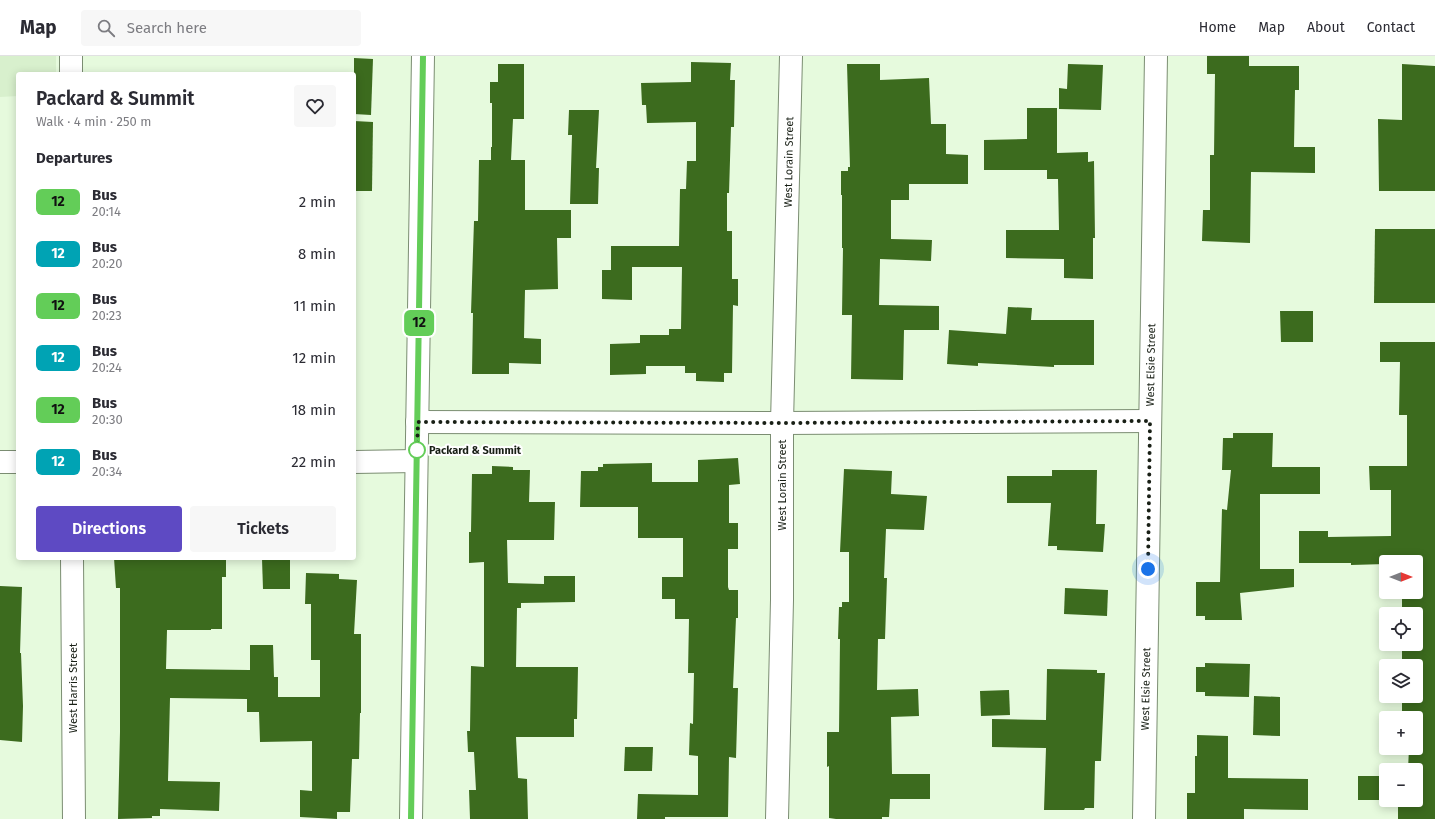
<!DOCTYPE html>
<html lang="en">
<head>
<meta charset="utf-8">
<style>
  body { margin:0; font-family:"Fira Sans",sans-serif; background:#f7f7f7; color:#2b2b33; height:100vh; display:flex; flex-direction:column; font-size:15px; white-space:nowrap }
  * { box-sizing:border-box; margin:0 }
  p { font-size:13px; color:#7c7c81 }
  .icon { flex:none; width:22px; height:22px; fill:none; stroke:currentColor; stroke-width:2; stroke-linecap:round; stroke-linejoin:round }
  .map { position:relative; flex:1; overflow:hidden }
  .details { position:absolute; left:16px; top:16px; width:340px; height:488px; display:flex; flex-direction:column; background:#fff; border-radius:4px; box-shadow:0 2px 10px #0003 }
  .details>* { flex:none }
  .badge { padding:0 8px; border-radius:6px; font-size:14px; line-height:26px }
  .needle { width:26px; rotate:90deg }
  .buttons { position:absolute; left:1379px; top:499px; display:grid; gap:8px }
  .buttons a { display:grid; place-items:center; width:44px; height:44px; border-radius:4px; background:#fff; box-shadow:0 2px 10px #0003; font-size:20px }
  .you { position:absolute; width:20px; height:20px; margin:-10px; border:3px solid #fff; border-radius:50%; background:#1a73e8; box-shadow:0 0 0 6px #1a73e833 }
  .map>.badge { position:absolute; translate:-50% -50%; box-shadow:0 0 0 2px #fff }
  h2 { padding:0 20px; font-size:15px; line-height:36px }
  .round { display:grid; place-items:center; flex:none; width:42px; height:42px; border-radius:4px; background:#f7f7f7 }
  .head { display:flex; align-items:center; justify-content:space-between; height:68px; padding:0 20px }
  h1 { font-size:19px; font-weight:600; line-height:30px }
  .cta { display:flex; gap:8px; margin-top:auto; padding:8px 20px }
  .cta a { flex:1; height:46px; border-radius:4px; background:#5e4ac3; color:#fff; font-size:16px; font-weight:600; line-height:46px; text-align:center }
  .cta a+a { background:#f7f7f7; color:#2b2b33 }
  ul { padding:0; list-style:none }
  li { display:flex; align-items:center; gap:12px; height:52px; padding:0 20px }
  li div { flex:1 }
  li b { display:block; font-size:15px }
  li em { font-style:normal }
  li .badge { min-width:44px; font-weight:700; text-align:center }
  header { display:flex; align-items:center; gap:24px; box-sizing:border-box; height:56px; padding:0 20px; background:#fff; border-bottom:1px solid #e1e1e2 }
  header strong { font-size:19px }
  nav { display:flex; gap:22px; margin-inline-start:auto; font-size:14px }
  .search { width:280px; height:36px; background:#f7f7f7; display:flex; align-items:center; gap:10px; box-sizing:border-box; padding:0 14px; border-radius:4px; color:#7c7c81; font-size:15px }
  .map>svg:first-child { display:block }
</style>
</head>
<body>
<header>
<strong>Map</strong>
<div class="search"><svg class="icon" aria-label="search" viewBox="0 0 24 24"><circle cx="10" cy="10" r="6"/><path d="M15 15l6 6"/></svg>Search here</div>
<nav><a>Home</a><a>Map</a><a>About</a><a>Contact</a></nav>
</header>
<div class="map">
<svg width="1435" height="763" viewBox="0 0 1435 763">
  <rect width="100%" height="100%" fill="#e6fadd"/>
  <path fill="#d8f0cd" d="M0,0H56V18H18V40L0,41Z"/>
  <g fill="#3c6b1e">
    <path d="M1207,0H1249V10H1299V34H1295L1294,91H1315V117L1251,116L1250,187L1202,185L1203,154H1210V99H1214L1215,18H1207Z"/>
    <path d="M354,2L373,3L371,59L354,58Z"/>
    <path d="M691,6L731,7L730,24H735L734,71H731L729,137H727V175H732V223H738V250L733,249L732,317H724V326L696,325V317H685V310H646V318L610,319V288L640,287V279H669V273H681L682,211H632V244L602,243V214H611V190H679L680,133H686L687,105H696V66L647,67L646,49H642L641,27L691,26Z"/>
    <path d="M498,8H524V63H513L511,104H525V154H571V182H557L558,233L525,234L524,282L541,283V308L509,307V318H472L473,257H471L472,226L474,165H478L479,104H491V91H492V47H490V26H498Z"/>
    <path d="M847,8H880V24L929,22L931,68H946V98L968,99V128H909V144H891V183L932,184L931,205L880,203L879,249L939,250V274H904L903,324L851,323L852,259H842L843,192H842V139H841V115H848V111H850Z"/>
    <path d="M1068,8L1103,9L1101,54L1059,53V32L1067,33Z"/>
    <path d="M1402,8L1435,10V135H1379L1378,63L1402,64Z"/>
    <path d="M1027,52H1057V97L1088,96V106L1094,105L1095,182H1093V223L1064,222V203L1006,202V174H1059L1058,123H1047V114H984V84L1027,83Z"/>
    <path d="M569,54H599L596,112H599L598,148H570L572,79H568Z"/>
    <path d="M354,65L373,66L372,135H354Z"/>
    <path d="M1375,173H1435V247H1374Z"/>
    <path d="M1008,251L1032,252L1031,264H1094V309H1054V311L978,307V310L947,308L949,274L1006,278Z"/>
    <path d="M1280,255H1313V286H1281Z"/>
    <path d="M1380,286H1435V763H1398V744H1416V714H1408L1409,692H1416V662H1402V640H1416V610H1402V588H1416V558H1402V536H1416V506H1386V508L1351,509V507H1299V475H1328V481L1391,480V434H1370L1369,410H1407V359H1399L1400,306H1380Z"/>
    <path d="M1233,377H1273L1272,411H1320V438H1260V513H1294V531L1240,537L1242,564H1205V560H1196V526H1220L1222,453L1227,454L1231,414H1222L1223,382H1233Z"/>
    <path d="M738,402L740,428L729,429V467H738V493H728V531L729,534H738V562H736L733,632H738L736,702L729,701L728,761H665V763H637L638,738L698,739V700L689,699L690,667L693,668L694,617H688L689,563H675V543H662V521H683V482H638V451H580L581,415H598V411H603V408L652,407V426H698V404Z"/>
    <path d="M492,410L513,411V414H530L529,446H555L554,484H507L508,527L544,528V520H575V546L521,547V552H517L516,611H578L577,663H574V681H516L518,722L527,723L528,763H470L469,734H476L474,696H468L467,675H470L471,610L484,611V506L469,507V476H471L472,418H492Z"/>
    <path d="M844,413L892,415L891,438L927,440L924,474L886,473L884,522H887L885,583H878L877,634L918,633L919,660L891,661L892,718H930V743H890L889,761H882V763H836L829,762V710L827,711V676H839L840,583H838L839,551H842V546H849V496H840Z"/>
    <path d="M1052,414H1097L1096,468H1105L1103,496L1057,494V490H1048L1051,447H1007V420H1052Z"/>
    <path d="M114,502H226V521H222V573H211V574H167L166,613L250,614V589H273L274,621H278V641H320V604H311V548H305L306,517L339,518V523L357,524L354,578H361V657H360L359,703H352L350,756H337V763L300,761V734L312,735V685L260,686L259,656H247V643L170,642L168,725L220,726L219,755L160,753V760H152V762L118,763L120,676V532H116Z"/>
    <path d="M290,502V533H263L262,503Z"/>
    <path d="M0,530L22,531L20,597H21L23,650L22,686L0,684Z"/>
    <path d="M1065,532L1108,534L1107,560L1064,558Z"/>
    <path d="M1205,607L1250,608L1249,641L1205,640V636H1196V611H1205Z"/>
    <path d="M1047,613L1097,614V617H1105L1101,705H1095L1094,752H1085L1084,754H1044L1046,692L992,691V663L1046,664Z"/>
    <path d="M1009,634L1010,659L981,660L980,635Z"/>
    <path d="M1254,640L1280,641V680L1253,679Z"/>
    <path d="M1197,679L1228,680V722L1308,723V754L1244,753V763H1187V737H1195V700H1197Z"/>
    <path d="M625,691H653L652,715H624Z"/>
    <rect x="1358" y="720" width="28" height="24"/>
  </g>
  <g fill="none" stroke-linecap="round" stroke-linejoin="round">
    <g stroke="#7b8d72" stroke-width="24">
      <g id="minor">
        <path d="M71,0V18"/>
        <path d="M417,366L782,367L1150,365"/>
        <path d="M0,406H18"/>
        <path d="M354,406L416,405"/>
        <path d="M72,502L74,763"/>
        <path d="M777,763L782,544V367L791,0"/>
        <path d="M1144,763L1156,0"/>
      </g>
    </g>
    <g stroke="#7b8d72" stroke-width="24">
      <path id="tertiary" d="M411,763L423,0"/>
    </g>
    <use href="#minor" stroke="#fff" stroke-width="22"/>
    <use href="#tertiary" stroke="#fff" stroke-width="22"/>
  </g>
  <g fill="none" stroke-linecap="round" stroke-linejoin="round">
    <g stroke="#fff" stroke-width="9">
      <path id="line" d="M411,763L423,0"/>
    </g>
    <use href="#line" stroke="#63cd58" stroke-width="6"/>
    <path stroke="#181f15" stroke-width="4" stroke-dasharray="0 7.2" d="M417,394L418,366L782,367L1150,365L1148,513"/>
  </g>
  <circle fill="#fff" stroke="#63cd58" stroke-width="2" cx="417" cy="394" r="8"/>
  <g text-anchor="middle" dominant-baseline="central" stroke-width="4" stroke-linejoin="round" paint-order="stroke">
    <g font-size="11" fill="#181f15" stroke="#fff">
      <text transform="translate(789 106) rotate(-89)">West Lorain Street</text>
      <text transform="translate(1151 309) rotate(-89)">West Elsie Street</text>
      <text transform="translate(782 429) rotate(-90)">West Lorain Street</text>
      <text transform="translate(73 632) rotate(-90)">West Harris Street</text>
      <text transform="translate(1146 633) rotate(-89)">West Elsie Street</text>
    </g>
    <g font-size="11" font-weight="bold" fill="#181f15" stroke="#fff" text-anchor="start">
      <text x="429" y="394">Packard &amp; Summit</text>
    </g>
  </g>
</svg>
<div class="buttons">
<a><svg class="needle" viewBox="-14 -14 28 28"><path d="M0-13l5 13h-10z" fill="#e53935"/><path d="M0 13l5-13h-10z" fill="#7c7c81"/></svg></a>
<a><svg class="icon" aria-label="locate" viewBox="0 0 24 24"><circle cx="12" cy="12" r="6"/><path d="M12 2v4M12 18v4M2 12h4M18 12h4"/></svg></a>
<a><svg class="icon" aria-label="layers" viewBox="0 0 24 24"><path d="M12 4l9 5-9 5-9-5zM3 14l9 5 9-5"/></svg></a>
<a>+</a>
<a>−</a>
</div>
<div class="you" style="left:1148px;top:513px"></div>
<b class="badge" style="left:419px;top:267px;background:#63cd58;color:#111">12</b>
<section class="details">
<div class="head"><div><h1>Packard &amp; Summit</h1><p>Walk · 4 min · 250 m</p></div><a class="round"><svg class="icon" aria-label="heart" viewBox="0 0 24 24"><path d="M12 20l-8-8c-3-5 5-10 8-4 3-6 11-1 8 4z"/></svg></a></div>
<h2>Departures</h2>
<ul>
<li><span class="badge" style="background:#63cd58;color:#111">12</span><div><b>Bus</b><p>20:14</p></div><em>2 min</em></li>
<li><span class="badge" style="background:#00a3b4;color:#fff">12</span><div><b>Bus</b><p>20:20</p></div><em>8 min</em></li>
<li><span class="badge" style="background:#63cd58;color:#111">12</span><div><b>Bus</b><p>20:23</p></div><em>11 min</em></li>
<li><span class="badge" style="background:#00a3b4;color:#fff">12</span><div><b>Bus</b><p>20:24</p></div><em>12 min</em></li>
<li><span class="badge" style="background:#63cd58;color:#111">12</span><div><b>Bus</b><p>20:30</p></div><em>18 min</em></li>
<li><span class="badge" style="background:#00a3b4;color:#fff">12</span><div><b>Bus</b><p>20:34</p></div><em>22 min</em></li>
</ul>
<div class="cta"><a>Directions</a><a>Tickets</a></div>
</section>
</div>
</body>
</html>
